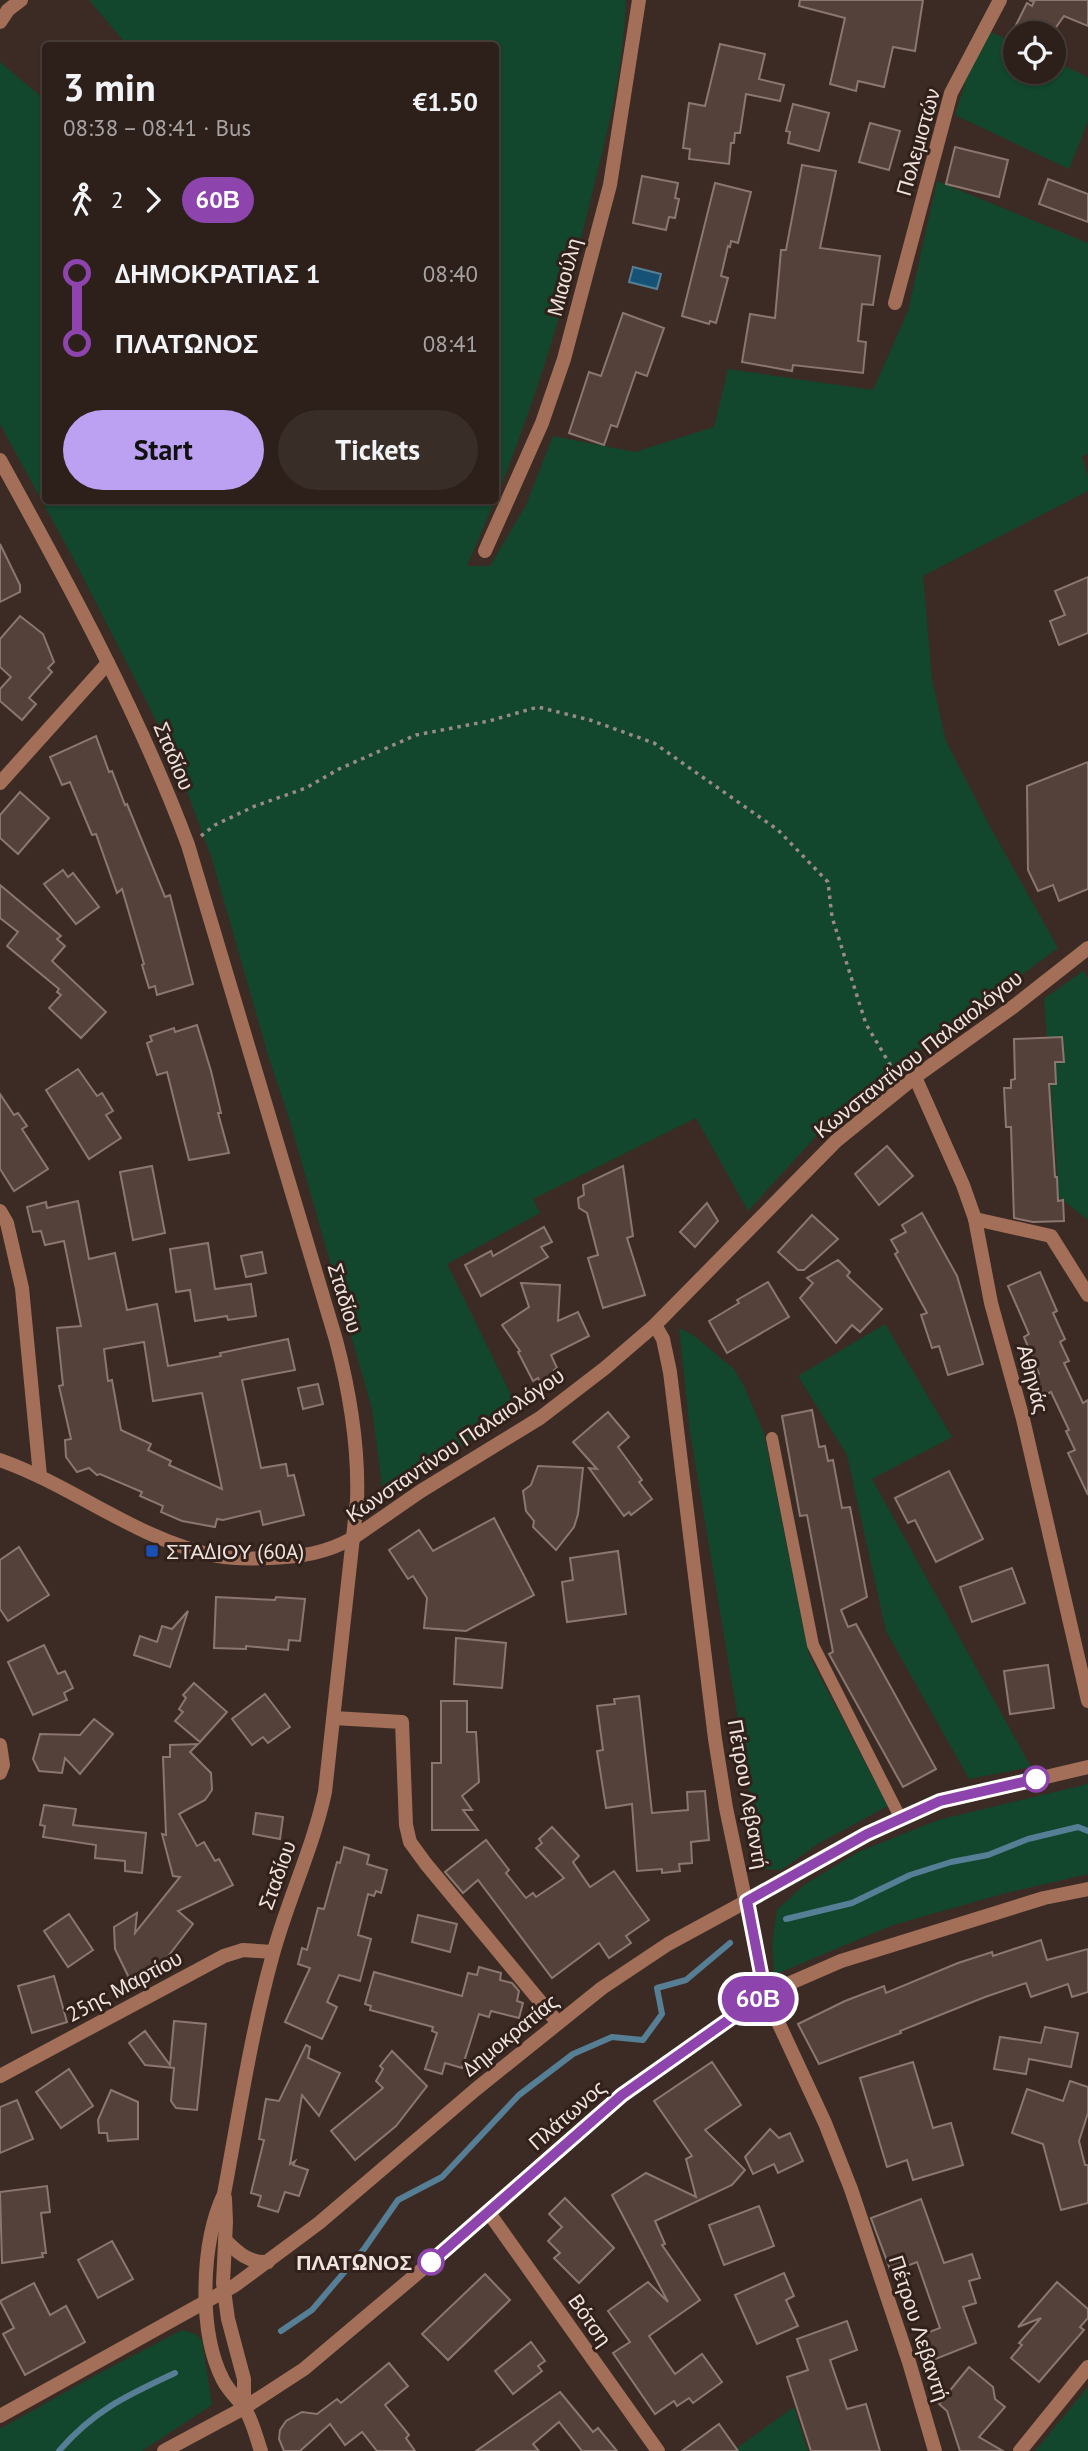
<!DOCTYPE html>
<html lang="en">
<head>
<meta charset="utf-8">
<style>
  body { margin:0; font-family:"PT Sans",sans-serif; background:#392d28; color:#f1f3f6; height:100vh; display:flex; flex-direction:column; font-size:26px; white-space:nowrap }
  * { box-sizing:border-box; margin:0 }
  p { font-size:23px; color:#a7a3a3 }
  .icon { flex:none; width:38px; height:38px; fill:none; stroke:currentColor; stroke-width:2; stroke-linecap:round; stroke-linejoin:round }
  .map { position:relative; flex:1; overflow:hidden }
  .side { position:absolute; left:42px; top:42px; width:457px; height:462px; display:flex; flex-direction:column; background:#2d201b; border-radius:7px; box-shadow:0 2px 5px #0004,0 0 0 2px #483e3a }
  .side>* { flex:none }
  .badge { padding:0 14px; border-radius:23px; font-size:24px; line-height:46px }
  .controls { position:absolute; left:1003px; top:21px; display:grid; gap:14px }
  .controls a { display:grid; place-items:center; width:63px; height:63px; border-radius:50%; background:#2d201b; box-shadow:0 2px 5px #0004,0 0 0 2px #483e3a; font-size:35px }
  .map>.badge { position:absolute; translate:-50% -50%; box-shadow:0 0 0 4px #fff }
  .legs { display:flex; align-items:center; gap:10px; height:77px; padding:0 21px; font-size:23px }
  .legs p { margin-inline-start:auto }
  .summary { display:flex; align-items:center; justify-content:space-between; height:119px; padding:0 21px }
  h1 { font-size:38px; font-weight:700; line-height:52px }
  .primary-button { display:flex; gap:14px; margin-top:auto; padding:14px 21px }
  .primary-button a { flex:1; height:80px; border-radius:42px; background:#bca0f2; color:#111; font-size:28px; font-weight:700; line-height:80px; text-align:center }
  .primary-button a+a { background:#392d28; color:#f1f3f6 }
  ul { padding:0 21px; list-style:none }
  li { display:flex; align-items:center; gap:24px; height:70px; font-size:26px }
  li i { display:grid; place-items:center; width:10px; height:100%; margin:0 9px; background:currentColor }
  li i::after { content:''; width:18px; height:18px; margin:-9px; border:5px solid; border-radius:50%; background:#2d201b }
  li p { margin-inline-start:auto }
  li:first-child i { background:linear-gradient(#0000 50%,currentColor 0) }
  li:last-child i { background:linear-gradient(currentColor 50%,#0000 0) }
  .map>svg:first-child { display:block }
</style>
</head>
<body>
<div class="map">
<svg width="1088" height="2451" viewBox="0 0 1088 2451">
  <rect width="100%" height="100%" fill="#3c2b24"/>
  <g fill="#12462d">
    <path d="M89,0H626C624,66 608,131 592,194C567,298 536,401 495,500V46L127,45Z"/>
    <path d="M991,32L1015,43V72H1054V61L1088,77V121L1069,169L955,115L967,77Z"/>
    <path d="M0,62L45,100L46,500H495L467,566H490L526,505L553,436L635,452L714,427L728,369L873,390L908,311L937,181L1088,243V454L1082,456L1088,476V491L923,576L932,680L946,741L988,823L1058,948L878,1082L819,1133L748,1211L696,1118L533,1199L540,1213L447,1264L519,1411L389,1490L382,1487L372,1409L289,1118L268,1055L211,856L186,789L157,722L72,556L0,424Z"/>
    <path d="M1084,970L1088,979V1220L1059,1197L1044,999Z"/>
    <path d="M885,1324L952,1437L872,1479L1031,1767L969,1779L886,1631L847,1455L798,1376Z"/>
    <path d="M679,1328L693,1335L734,1369L744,1386L764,1433L809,1655L888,1806L821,1842L781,1870L764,1869L760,1851L690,1432Z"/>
    <path d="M1088,1784V1874L1006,1893L893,1925L774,1975L772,1944L777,1910L804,1885L858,1852L938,1820Z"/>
    <path d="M182,2330L196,2334L202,2341L212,2405L142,2451H0V2429L96,2375Z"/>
    <path d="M1088,2387V2451H1035Z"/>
    <path d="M794,2407L808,2451H733Z"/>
  </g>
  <path fill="#155276" stroke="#567e95" stroke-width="2" d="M633,267L661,274L657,289L629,282Z"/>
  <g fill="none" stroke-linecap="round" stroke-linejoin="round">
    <g stroke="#567e95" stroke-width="6">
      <path d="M786,1919L852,1903L910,1875L951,1862L988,1855L1028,1839L1078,1827L1088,1831"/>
      <path d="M281,2331L312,2310L364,2249L398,2200L442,2177L519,2095L573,2054L612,2037L643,2040L662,2014L657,1988L686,1980L730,1943"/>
      <path d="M59,2451C94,2410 128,2395 175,2373"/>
    </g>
  </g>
  <g fill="#53413a" stroke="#8b776f" stroke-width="2" fill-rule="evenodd">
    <path d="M800,0H923L915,51L893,47L884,87L858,81L856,91L830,84L845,18L799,6Z"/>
    <path d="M1029,0H1088V26L1064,16L1052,33H1012L1027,3L1032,6L1034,2Z"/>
    <path d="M720,44L765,54L759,79L784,85L780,101L746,94L740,133H735L734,143H731L729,164L689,159L690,149L683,148L689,103L705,106Z"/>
    <path d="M793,104L829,113L819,151L788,143L790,132L786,131Z"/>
    <path d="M870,123L900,131L889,170L859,162Z"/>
    <path d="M955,147L1008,160L999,197L946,184Z"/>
    <path d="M802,165L836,171L820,248L880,256L873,305L862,304L858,341L866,342L863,373L793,365L792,371L742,362L750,314L775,318L781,250H786Z"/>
    <path d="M642,176L678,183L675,198L679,199L675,218L669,217L666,230L633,223Z"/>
    <path d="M1048,179L1088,194V222L1039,204Z"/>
    <path d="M715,183L751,192L738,243L731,241L730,247L728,246L721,276L728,278L716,323L710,321L709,324L682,316Z"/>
    <path d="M623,313L664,328L647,376L636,372L617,427L611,425L604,445L569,433L589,372L601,376Z"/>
    <path d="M0,544L20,585V592L0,602Z"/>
    <path d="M1088,577V633L1059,645L1050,621L1065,615L1055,591Z"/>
    <path d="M20,616L43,634L54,662L48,668L52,672L29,698L36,704L22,720L0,701V689L11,677L0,667V639Z"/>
    <path d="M96,736L109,772L112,771L125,805L127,804L165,897L170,895L193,984L157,995L155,986L149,988L142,965L144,964L122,889L117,893L96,834L92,835L70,782L62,785L50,757Z"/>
    <path d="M1088,762V889L1059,901L1053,885L1038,891L1028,870L1027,786Z"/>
    <path d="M20,792L49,818L18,854L0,838V815Z"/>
    <path d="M63,870L68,877L73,873L99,907L76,924L44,884Z"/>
    <path d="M0,885L61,936L57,939L65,946L52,961L106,1012L81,1038L49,1008L61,995L57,992L59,989L7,946L18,932L0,918Z"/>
    <path d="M197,1025L211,1071L221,1113H218L229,1153L189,1160L167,1072L157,1075L147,1043L152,1041L150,1036L174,1028L175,1032Z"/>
    <path d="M1062,1037L1064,1062H1055L1056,1084H1049L1055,1177H1057L1058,1201L1063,1200L1064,1221L1033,1222L1014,1218L1011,1127H1006L1004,1088H1011V1080L1015,1079L1014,1039Z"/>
    <path d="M78,1069L97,1096L102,1093L113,1111L106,1115L121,1138L89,1159L46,1090Z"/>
    <path d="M0,1094L14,1115L18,1113L27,1126L22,1129L48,1169L14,1191L0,1169Z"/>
    <path d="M887,1146L913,1176L879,1205L855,1174Z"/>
    <path d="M152,1166L165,1233L133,1240L120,1172Z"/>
    <path d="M623,1166L633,1236L627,1238L645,1295L603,1308L588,1258L598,1255L587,1213L579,1208L578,1198L584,1195L583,1185Z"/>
    <path d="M78,1201L89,1259L115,1253L127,1310L157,1304L168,1366L221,1356L220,1353L288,1339L295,1370L242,1380L261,1468L286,1464L288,1476L294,1475L304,1515L263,1525L260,1511L223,1520L217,1519L215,1527L182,1521L161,1512L163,1506L140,1496L142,1492L100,1474L97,1475L89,1468L77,1472L66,1457L65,1440L71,1439L59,1386L63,1385L57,1328L81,1326L64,1241L45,1245L41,1231L33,1232L27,1207L46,1202L47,1208ZM144,1342L153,1401L202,1393L222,1489L169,1465L171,1461L148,1450L151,1444L121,1430L112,1380L108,1381L104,1349Z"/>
    <path d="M707,1203L718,1221L695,1247L680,1232Z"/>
    <path d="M922,1213L957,1276L983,1364L948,1375L939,1346L932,1348L921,1315L927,1313L895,1254L898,1252L891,1240L906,1232L902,1225Z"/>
    <path d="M812,1215L838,1239L804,1270H798L778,1252Z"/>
    <path d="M544,1227L552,1242L541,1247L548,1257L481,1296L465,1265L491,1251L493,1256Z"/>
    <path d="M208,1243L215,1289L251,1284L256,1316L228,1320L227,1316L195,1321L190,1290L176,1292L170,1249Z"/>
    <path d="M262,1252L266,1273L246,1277L241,1256Z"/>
    <path d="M838,1260L850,1272L847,1276L882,1309L860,1332L852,1325L836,1343L800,1298L813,1283L807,1278Z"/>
    <path d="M1040,1272L1057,1311L1053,1313L1065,1339L1060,1342L1069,1361L1064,1363L1083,1403L1088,1400V1495L1068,1453L1075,1450L1066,1431L1069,1430L1051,1392L1044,1396L1034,1376L1039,1374L1024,1337L1029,1334L1008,1286Z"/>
    <path d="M768,1282L789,1317L727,1353L709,1321L739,1303L737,1300Z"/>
    <path d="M521,1283L560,1285L558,1321L578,1312L589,1336L551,1355L557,1368L554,1370L559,1378L542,1387L538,1378L533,1381L518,1352L520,1351L502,1325L529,1307Z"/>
    <path d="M318,1384L323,1404L303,1409L298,1388Z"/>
    <path d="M812,1410L819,1447L825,1446L828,1461L833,1460L842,1508L850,1507L867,1597L841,1610L848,1627L856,1624L936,1769L903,1787L829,1654L833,1652L807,1515L800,1516L782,1416Z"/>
    <path d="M608,1412L629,1437L618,1447L642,1480L639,1482L652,1499L631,1515L629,1512L624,1516L589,1468L597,1469L573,1442Z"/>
    <path d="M538,1466L583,1468L578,1514L574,1527L556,1550L533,1527L534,1521L526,1511L523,1491L531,1485Z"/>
    <path d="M949,1471L983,1539L936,1562L915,1520L908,1523L895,1498Z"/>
    <path d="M494,1518L534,1595L466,1631L424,1628L427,1598L413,1576L408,1579L389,1550L419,1530L433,1551Z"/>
    <path d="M19,1547L49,1595L8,1621L0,1609V1560Z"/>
    <path d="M618,1551L626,1614L567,1622L562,1582L573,1580L570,1558Z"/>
    <path d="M1012,1568L1025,1603L972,1622L960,1587Z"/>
    <path d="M216,1597L275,1600L276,1597L305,1599L300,1641L289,1640L288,1650L246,1646V1649L214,1648Z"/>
    <path d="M188,1611L170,1667L134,1655L140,1636L157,1642L162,1626L172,1629Z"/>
    <path d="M456,1638L506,1643L502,1688L454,1684Z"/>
    <path d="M44,1645L58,1674L65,1671L73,1688L64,1693L67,1700L33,1715L8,1662Z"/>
    <path d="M1048,1665L1054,1708L1010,1714L1004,1671Z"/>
    <path d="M194,1683L227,1712L200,1742L175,1721L183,1712L179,1709L186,1698L183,1695Z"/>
    <path d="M265,1694L290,1727L268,1743L263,1737L252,1745L232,1719Z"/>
    <path d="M639,1696L652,1813L688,1810L687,1792L705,1791L709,1840L691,1842L692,1863L679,1864L680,1871L662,1873V1869L637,1871L632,1804L606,1808L597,1751L603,1750L597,1706L615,1704L614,1699Z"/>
    <path d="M441,1701H467V1732H476L479,1782L462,1796L472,1810H463L478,1830H432V1763H441Z"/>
    <path d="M94,1719L113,1734L80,1774L65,1758L62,1773L39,1771L33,1759L40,1734L80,1735Z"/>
    <path d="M198,1744L190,1752L211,1773L212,1790L205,1800L179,1814L197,1846L204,1842L215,1861L219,1859L233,1885L178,1911L193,1924L166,1959L168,1962L132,1984L115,1949L114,1927L137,1913L135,1933L180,1877L173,1876L162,1834L166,1835L163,1757H170V1745Z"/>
    <path d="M44,1805L76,1809L73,1825L146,1833L142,1873L125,1871V1861L95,1858L96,1845L43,1837L45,1826L40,1825Z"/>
    <path d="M256,1813L283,1817L280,1839L253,1834Z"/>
    <path d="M552,1827L579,1856L573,1862L590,1887L614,1871L649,1920L626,1936L631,1943L609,1958L599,1943L552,1978L478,1880L463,1893L445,1872L486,1840L509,1870L506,1873L526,1898L533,1893L536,1897L564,1878L536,1848L542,1843L539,1839Z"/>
    <path d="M344,1847L369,1855L367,1864L387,1870L381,1893L376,1891L374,1896L368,1894L358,1935L371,1939L360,1981L339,1975L327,2002L337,2007L322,2039L285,2022L310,1968L298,1964L302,1948L307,1950L318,1908L324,1909L337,1862L340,1863Z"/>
    <path d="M69,1914L93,1950L68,1967L44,1931Z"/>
    <path d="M418,1915L457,1924L450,1952L412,1942Z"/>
    <path d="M1041,1940L1047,1960L1088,1949V1992L1072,1997L1068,1984L1031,1997L1026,1983L985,1997L900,2031L901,2033L819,2064L798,2024L845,2001L884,1986L886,1993L958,1963L992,1952L993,1956Z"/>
    <path d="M479,1967L501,1973L500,1980L512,1983L519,1991L517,2001L523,2003L519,2018L491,2011L489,2017L479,2014L462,2068L445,2063L442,2074L425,2069L437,2033L432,2031L433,2027L370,2010L371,2006L365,2004L374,1972L462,1996L468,1973L477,1975Z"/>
    <path d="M54,1976L67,2022L32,2033L18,1986Z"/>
    <path d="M174,2021L206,2024L197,2110L176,2108L171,2101L174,2068L145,2065L129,2043L145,2031L170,2065Z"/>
    <path d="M1045,2027L1078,2033L1071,2067L1029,2059L1026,2074L994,2069L1000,2037L1041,2043Z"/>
    <path d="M306,2045L310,2047L308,2058L340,2073L319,2116L302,2095L290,2164L295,2161L293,2165L308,2170L299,2196L285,2192L278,2212L258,2206L261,2196L251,2193L264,2140L259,2139L266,2099L279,2101Z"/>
    <path d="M392,2051L427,2086L396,2126L355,2160L331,2131L383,2088L376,2081L383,2069L380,2066Z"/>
    <path d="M712,2062L741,2105L705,2130L745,2170L732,2185L655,2221L665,2244L662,2245L700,2300L649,2336L675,2374L702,2354L722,2382L693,2403L689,2398L677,2406L674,2401L655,2414L613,2353L630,2342L608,2311L648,2282L668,2302L612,2195L646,2173L696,2197L686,2159L692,2156L654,2101Z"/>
    <path d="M913,2062L933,2128L951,2123L963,2165L913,2180L907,2160L887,2167L860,2078Z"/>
    <path d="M69,2069L93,2106L61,2128L36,2092Z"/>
    <path d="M1070,2081L1088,2087V2113L1079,2141L1085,2165H1088V2203L1061,2210L1043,2144L1012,2133L1027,2089L1063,2101Z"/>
    <path d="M111,2090L138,2102V2139L108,2141L107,2133H99L98,2120Z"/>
    <path d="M17,2100L33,2139L0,2153V2107Z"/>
    <path d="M770,2129L779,2138L790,2133L803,2161L778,2173L774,2164L753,2174L745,2157Z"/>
    <path d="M47,2186L50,2212L41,2213L46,2253H42L43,2257L2,2263L0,2192Z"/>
    <path d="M565,2198L614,2248L579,2283L554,2258L560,2253L548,2241L562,2227L549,2214Z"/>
    <path d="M921,2199L944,2263L972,2254L980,2278L969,2281L976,2303L963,2307L976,2343L933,2360L924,2334L940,2328L917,2262L891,2272L871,2218Z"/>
    <path d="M759,2206L774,2246L724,2265L709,2225Z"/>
    <path d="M112,2241L133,2279L98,2298L78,2260Z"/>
    <path d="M784,2273L794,2296L786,2300L798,2326L757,2344L735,2295Z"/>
    <path d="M485,2274L510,2300L448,2360L422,2334Z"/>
    <path d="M1057,2282L1088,2309V2318L1080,2327L1084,2330L1039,2382L1011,2358L1022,2345L1019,2343L1041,2318L1018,2327Z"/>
    <path d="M34,2283L50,2315L66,2306L85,2342L25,2375L3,2334L14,2328L0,2301Z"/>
    <path d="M847,2321L857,2350L830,2360L847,2409L866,2404L880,2451H811L787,2377L808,2370L797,2339Z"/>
    <path d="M531,2342L545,2361L538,2366L542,2371L513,2394L495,2371Z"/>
    <path d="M389,2363L408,2386L385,2405L409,2435L406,2438L415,2451H377L362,2432L345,2445L330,2424L300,2451H284L279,2439L280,2430L286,2421L302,2412L317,2414L337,2399L341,2403Z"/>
    <path d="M969,2367L993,2387L995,2399L1005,2407L979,2437L1003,2451H960L947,2411L939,2404Z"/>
    <path d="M560,2392L593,2432L598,2428L617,2451H582L559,2422L533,2444L539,2451H476Z"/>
    <path d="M719,2424L738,2451H682Z"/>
  </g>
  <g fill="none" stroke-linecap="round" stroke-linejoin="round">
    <path stroke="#998b85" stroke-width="3.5" stroke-dasharray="3.5 5" stroke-linecap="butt" d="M201,836L215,825L255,806L306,788L339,769L416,735L489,721L538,707L590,720L654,743L778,830L828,882L832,917L866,1024L895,1073"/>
    <path stroke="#a36f59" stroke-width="12" d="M772,1438L813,1645L901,1819"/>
    <g stroke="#a36f59" stroke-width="14">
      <path d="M895,303L951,93L1000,0"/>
      <path d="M485,551L542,423L564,359L610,185L639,0"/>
      <path d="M0,783L108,663"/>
      <path d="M915,1077L963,1185L975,1219L991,1303L1023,1419L1088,1701"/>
      <path d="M0,1211L7,1223L22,1288L40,1476"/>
      <path d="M975,1219L1051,1236L1088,1295"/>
      <path d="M0,1460C74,1486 139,1541 217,1556C234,1559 252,1559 270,1558C301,1557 326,1553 353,1538"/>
      <path d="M334,1718L402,1722L406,1825L410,1842L426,1864L558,2023"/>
      <path d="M0,1745L3,1765L0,1773"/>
      <path d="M747,1901L867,1834L940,1802L1088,1767"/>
      <path d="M765,1994L841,1961L1044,1898L1088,1889"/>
      <path d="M0,2076L224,1956L243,1950L273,1952"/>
      <path d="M489,2213L658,2451"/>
      <path d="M225,2240C238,2253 249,2263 268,2262"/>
      <path d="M1020,2451L1088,2367"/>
    </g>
    <g stroke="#a36f59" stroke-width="14">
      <path d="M0,22L8,10L21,0"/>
      <path d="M0,460C69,585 138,711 188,845L336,1340C350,1393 359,1445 357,1501L325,1792C313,1848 288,1899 273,1954C251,2033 239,2114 224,2194C201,2243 198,2331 223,2380C228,2390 236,2397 243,2406C252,2418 256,2437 261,2451"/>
      <path d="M655,1325L663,1339L670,1372L715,1739L726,1808L765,1994L825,2123L851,2189L909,2362L935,2451"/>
      <path d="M353,1538L421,1491L540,1418L605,1368L655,1325L836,1141L915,1077L1013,1007L1088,948"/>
      <path d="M225,2198L226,2222L223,2283L228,2319L244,2379V2408"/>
      <path d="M0,2416L234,2286L319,2223L475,2090L602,1988L668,1944L747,1901"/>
      <path d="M164,2451L244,2408L304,2369L489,2213L622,2095L765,1994"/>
    </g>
  </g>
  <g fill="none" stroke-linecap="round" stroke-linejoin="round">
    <g stroke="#fff" stroke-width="16">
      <path id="line-1" d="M431,2262L622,2095L765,1994L747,1901L867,1834L940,1801L1036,1779"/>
    </g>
    <use href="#line-1" stroke="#8e44ad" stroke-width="10"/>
  </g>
  <rect fill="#1a4fb4" stroke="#31211a" stroke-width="2.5" x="145" y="1544" width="14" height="14" rx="3.5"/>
  <g fill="#fff" stroke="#8e44ad" stroke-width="3.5">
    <circle cx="1036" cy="1779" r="12"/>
    <circle cx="431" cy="2262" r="12"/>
  </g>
  <g text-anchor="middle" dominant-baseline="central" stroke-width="6" stroke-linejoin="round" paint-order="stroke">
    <g font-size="21" fill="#eee3de" stroke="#31211a">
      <text transform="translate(918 142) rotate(-74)">Πολεμιστών</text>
      <text transform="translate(564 277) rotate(-75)">Μιαούλη</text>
      <text transform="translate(174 756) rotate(67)">Σταδίου</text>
      <text transform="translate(918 1054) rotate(-38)">Κωνσταντίνου Παλαιολόγου</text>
      <text transform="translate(345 1298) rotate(73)">Σταδίου</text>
      <text transform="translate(1033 1379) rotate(75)">Αθηνάς</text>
      <text transform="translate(455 1445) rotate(-34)">Κωνσταντίνου Παλαιολόγου</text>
      <text transform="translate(748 1794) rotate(80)">Πέτρου Λεβαντή</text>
      <text transform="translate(277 1875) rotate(-70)">Σταδίου</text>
      <text transform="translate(124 1986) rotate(-28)">25ης Μαρτίου</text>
      <text transform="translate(510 2035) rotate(-39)">Δημοκρατίας</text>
      <text transform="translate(567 2115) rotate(-41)">Πλάτωνος</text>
      <text transform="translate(590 2320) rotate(55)">Βότση</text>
      <text transform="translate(919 2328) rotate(72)">Πέτρου Λεβαντή</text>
    </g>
    <g font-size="21" fill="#eee3de" stroke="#31211a" text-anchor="start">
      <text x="166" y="1551">ΣΤΑΔΙΟΥ (60A)</text>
    </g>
    <g font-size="21" font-weight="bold" fill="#eee3de" stroke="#31211a" text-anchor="end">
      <text x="412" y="2262">ΠΛΑΤΩΝΟΣ</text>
    </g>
  </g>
</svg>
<div class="controls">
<a><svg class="icon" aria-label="locate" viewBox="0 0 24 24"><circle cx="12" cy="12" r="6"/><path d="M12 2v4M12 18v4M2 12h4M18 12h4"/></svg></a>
</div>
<b class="badge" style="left:758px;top:1999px;background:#8e44ad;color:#fff">60Β</b>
<section class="side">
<div class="summary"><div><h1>3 min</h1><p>08:38 – 08:41 · Bus</p></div><b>€1.50</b></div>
<div class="legs"><svg class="icon" aria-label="walk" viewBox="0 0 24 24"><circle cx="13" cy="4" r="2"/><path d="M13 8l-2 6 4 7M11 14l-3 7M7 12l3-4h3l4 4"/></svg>2<svg class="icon" aria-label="forward" viewBox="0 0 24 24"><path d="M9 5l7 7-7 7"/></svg><b class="badge" style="background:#8e44ad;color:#fff">60Β</b></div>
<ul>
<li><i style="color:#8e44ad"></i><b>ΔΗΜΟΚΡΑΤΙΑΣ 1</b><p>08:40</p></li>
<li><i style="color:#8e44ad"></i><b>ΠΛΑΤΩΝΟΣ</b><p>08:41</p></li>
</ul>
<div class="primary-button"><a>Start</a><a>Tickets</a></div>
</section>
</div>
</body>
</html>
